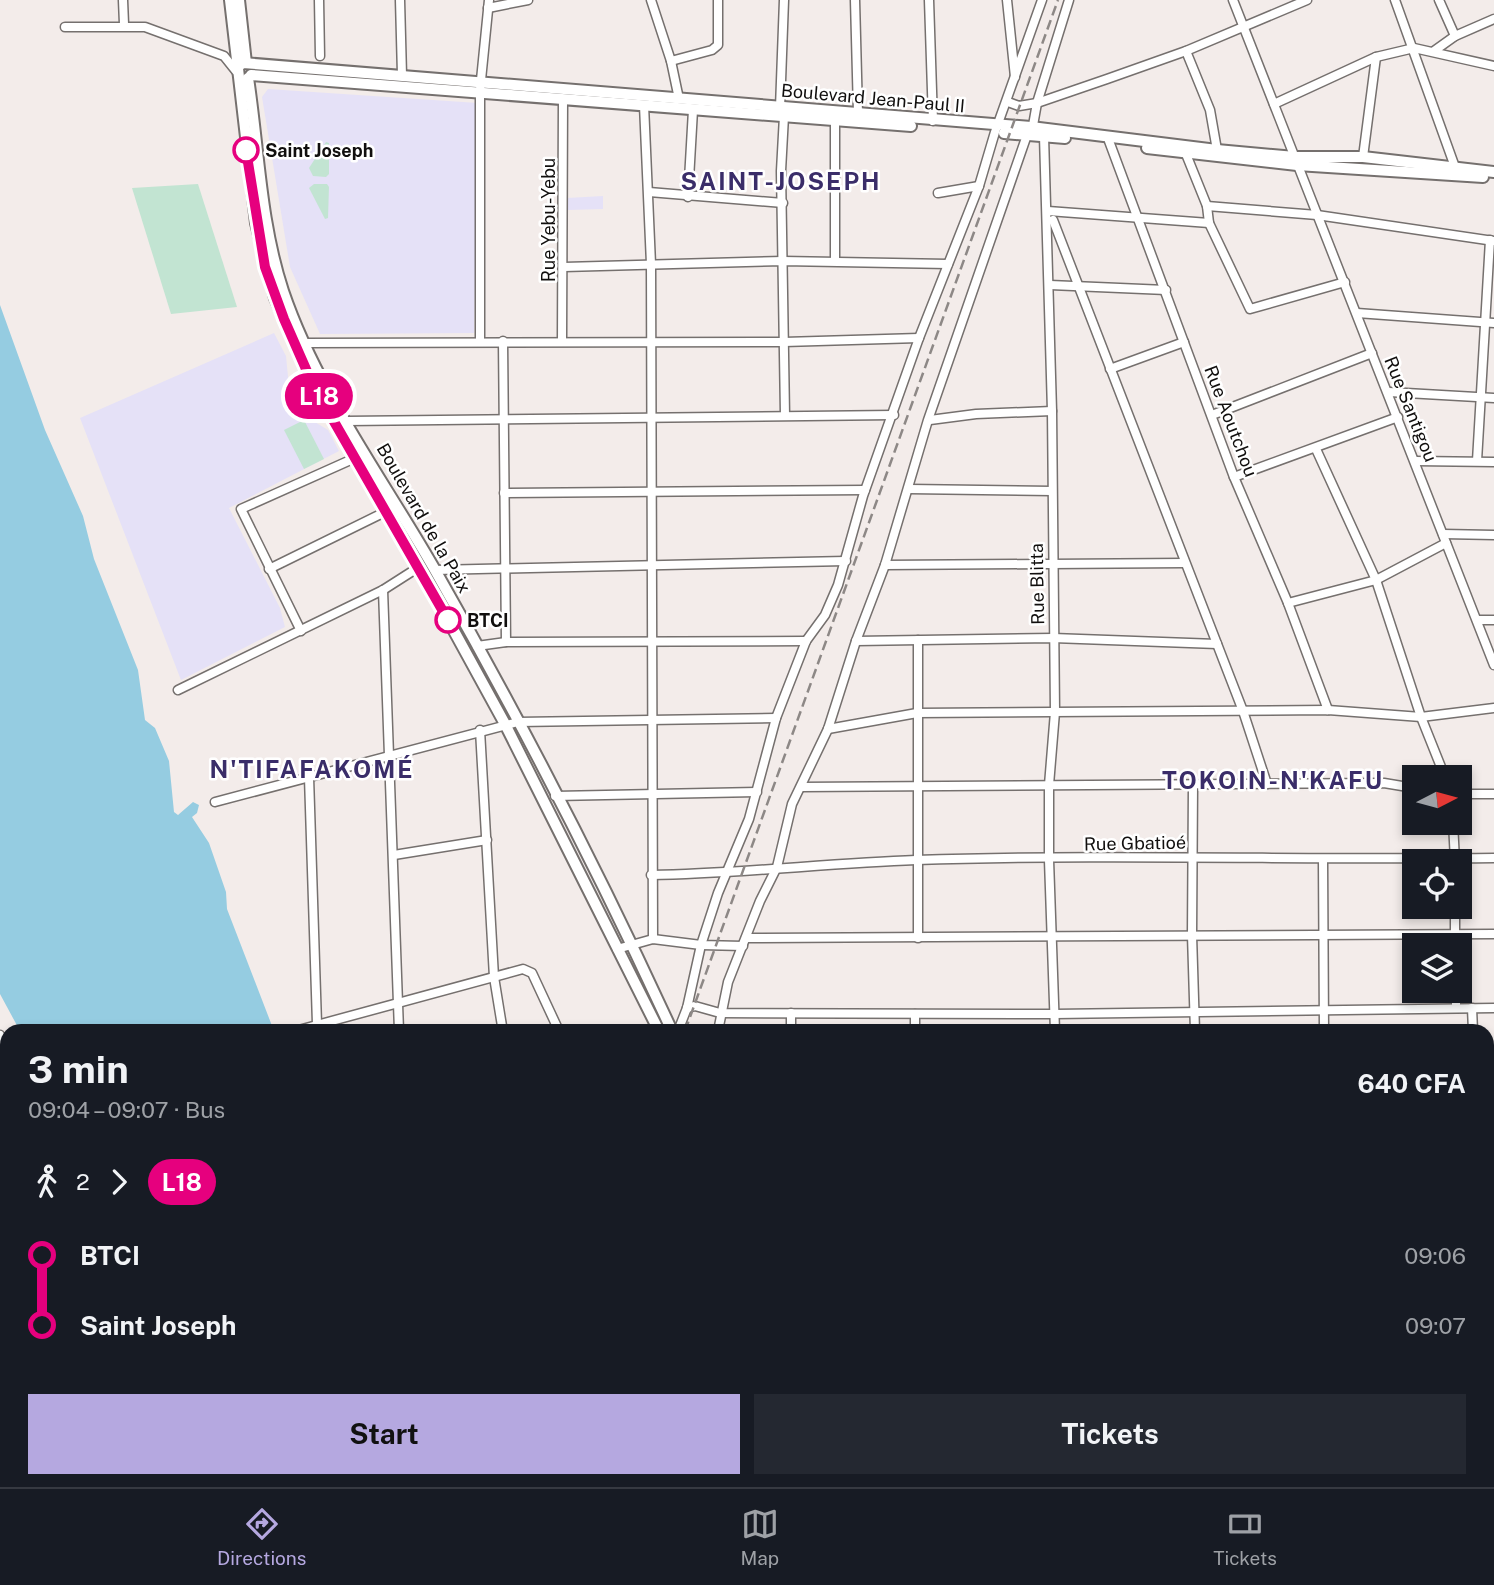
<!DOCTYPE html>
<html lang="en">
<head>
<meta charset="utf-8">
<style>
  body { margin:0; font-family:"Public Sans",sans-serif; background:#242831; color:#f1f3f6; height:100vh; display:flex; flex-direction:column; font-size:26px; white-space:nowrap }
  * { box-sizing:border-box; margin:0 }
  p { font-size:23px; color:#9ea1a6 }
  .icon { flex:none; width:38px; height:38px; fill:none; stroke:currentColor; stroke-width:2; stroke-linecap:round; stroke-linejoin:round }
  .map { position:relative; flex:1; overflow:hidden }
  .panel { position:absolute; left:0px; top:1024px; width:1494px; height:464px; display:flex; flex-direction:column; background:#171b24; border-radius:21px 21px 0 0; box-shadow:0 4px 10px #0003 }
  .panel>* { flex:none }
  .badge { padding:0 14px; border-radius:23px; font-size:24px; line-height:46px }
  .needle { width:46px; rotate:84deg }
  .controls { position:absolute; left:1402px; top:765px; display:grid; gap:14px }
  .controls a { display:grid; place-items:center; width:70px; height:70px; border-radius:0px; background:#171b24; box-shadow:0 4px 10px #0003; font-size:35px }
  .map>.badge { position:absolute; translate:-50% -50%; box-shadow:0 0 0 4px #fff }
  .legs { display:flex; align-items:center; gap:10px; height:77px; padding:0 28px; font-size:23px }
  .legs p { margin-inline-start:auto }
  .headline { display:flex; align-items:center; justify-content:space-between; height:119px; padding:0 28px }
  h1 { font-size:38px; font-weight:700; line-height:52px }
  .button { display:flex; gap:14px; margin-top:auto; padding:14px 28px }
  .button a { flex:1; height:80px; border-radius:0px; background:#b5a8e0; color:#111; font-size:28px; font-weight:700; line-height:80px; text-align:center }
  .button a+a { background:#242831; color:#f1f3f6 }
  ul { padding:0 28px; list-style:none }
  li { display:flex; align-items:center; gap:24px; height:70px; font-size:26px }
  li i { display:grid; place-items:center; width:10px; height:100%; margin:0 9px; background:currentColor }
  li i::after { content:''; width:18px; height:18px; margin:-9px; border:5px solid; border-radius:50%; background:#171b24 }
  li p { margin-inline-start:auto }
  li:first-child i { background:linear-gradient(#0000 50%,currentColor 0) }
  li:last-child i { background:linear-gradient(currentColor 50%,#0000 0) }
  .tabs { display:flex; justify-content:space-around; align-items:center; height:98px; border-top:2px solid #363941; background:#171b24; font-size:19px; color:#9ea1a6 }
  .tabs a { display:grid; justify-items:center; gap:4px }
  .tabs .current { color:#b5a8e0 }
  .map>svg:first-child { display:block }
</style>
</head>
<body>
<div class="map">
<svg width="1494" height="1487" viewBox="0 0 1494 1487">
  <rect width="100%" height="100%" fill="#f3ecea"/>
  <g fill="#e5e1f7">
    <path d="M268,89L478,103L474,333L320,334L290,267L262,97Z"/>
    <path d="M603,196V209L568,210L567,198Z"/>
    <path d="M274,333L286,356L289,387L297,403L310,419L328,430L339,451L229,508L280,608L285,627L181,680L80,418Z"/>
  </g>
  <g fill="#c2e4d2">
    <path d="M326,142L329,143V174L326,177L313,176L309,168Z"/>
    <path d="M198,184L237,307L171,314L132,188Z"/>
    <path d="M314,184H327L329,187L328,218L325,219L309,188Z"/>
    <path d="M304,420L324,459L304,469L284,430Z"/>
    <path d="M840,1481L1040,1480L1050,1487H837Z"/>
  </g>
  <g fill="#95cce1">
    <path d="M0,305L45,430L83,516L94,559L138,670L145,720L155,728L169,761L174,812L178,815L193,802L199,805L197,813L192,817L209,843L226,892L227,909L274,1031H20L0,994Z"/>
    <path d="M761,1480L800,1481L815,1487H761Z"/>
    <path d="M451,1481L453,1487H237L235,1481Z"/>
  </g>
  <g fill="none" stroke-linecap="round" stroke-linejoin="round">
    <g stroke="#75706e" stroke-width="11">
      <g id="street">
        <path d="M123,0L124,24"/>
        <path d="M319,0L320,56"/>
        <path d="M400,0L402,75"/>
        <path d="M651,0L671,61L679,99"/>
        <path d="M855,0L858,113"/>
        <path d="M929,0L933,121"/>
        <path d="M1007,0L1015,77"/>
        <path d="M1233,0L1494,665"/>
        <path d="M1395,0L1455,167"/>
        <path d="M1439,0L1455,36"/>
        <path d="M488,8L528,0"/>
        <path d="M65,27H145L224,56L236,71"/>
        <path d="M1186,51L1210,110L1217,150"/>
        <path d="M1434,51L1455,36L1494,19"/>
        <path d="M671,61L712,50L718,45V0"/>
        <path d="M1008,102L1019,106L1037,103L1107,79L1186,51L1307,0"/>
        <path d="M1274,104L1376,57L1414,48L1494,66"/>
        <path d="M644,105L651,264L653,939"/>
        <path d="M780,108L784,0"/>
        <path d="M784,116L781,171L785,415"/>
        <path d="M1032,131L1037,103L1069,0"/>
        <path d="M1044,136L1052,411L1055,712L1049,785V860L1055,1031"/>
        <path d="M1109,141L1234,477L1288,603L1328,710"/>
        <path d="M1186,154L1207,206L1209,223L1250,309L1345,282"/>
        <path d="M1363,157L1376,57"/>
        <path d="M649,192L783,203"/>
        <path d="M938,193L979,186"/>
        <path d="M688,197L693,110"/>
        <path d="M1207,206L1317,215L1494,241"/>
        <path d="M1048,211L1209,223"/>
        <path d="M1053,220L1243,711L1267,784"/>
        <path d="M835,261V120"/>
        <path d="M564,267L783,261L948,264"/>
        <path d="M1050,285L1166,290"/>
        <path d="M1357,313L1494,323"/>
        <path d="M480,341V90L489,0"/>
        <path d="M503,341L506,642"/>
        <path d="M562,341L563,99"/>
        <path d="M305,343L784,342L919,338"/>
        <path d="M1110,369L1184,342"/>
        <path d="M1389,392L1494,398"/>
        <path d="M1212,415L1372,353"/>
        <path d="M930,420L976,414L1052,411"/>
        <path d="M341,424L346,421L894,415"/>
        <path d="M1316,449L1376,580L1421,717L1445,777"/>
        <path d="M1415,461L1494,462"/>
        <path d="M1477,461L1490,240"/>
        <path d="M1234,477L1398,417"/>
        <path d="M909,489L1052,491"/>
        <path d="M504,493L865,490"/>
        <path d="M1443,534L1494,535"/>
        <path d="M885,565L1185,563"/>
        <path d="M269,569L387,511"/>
        <path d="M435,570L846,561"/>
        <path d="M383,590L399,1031"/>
        <path d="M1288,603L1376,580L1446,543"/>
        <path d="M1477,620H1494"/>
        <path d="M301,631L241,509L355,458"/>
        <path d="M918,640V938"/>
        <path d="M856,641L1053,638L1217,644"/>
        <path d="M477,646L506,642L806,641"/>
        <path d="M178,690L383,590L419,567"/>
        <path d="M828,729L917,713L1328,710L1421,717L1494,708"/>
        <path d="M480,730L494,977L502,1026"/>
        <path d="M309,777L317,1024"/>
        <path d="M1193,785L1192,935L1195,1031"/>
        <path d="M801,787L1384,783L1414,788"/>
        <path d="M1460,794H1494"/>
        <path d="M555,796L757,792"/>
        <path d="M215,802L518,722L776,718"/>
        <path d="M1453,822L1455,861"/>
        <path d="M394,855L487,840"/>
        <path d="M1323,860L1324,1031"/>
        <path d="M651,875C740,874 827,863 916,860C1108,854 1301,860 1494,858"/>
        <path d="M746,938L1494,934"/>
        <path d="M1455,945V906"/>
        <path d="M617,949L653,939L701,945L743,946"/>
        <path d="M1456,990V1008"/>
        <path d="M687,1008L695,1006L720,1013L1055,1014L1494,1008"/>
        <path d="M1472,1008L1473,1031"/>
        <path d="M915,1014V1031"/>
        <path d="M295,1031L523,969L532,973L559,1031"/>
        <path d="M678,1031L687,1008L701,945L718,893L749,819L776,718L806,641L825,615L838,585L863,496L919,338L979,186L995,132L1042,0"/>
        <path d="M718,1031L728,982L760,901L777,867L792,804L828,729L856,641L885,565L928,420L1027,135"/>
        <path d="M791,1031V1013"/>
        <path d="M0,1035L7,1048"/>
        <path d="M1488,1082H1494"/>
        <path d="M0,1083L7,1081"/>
        <path d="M1488,1155H1494"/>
        <path d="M0,1160L7,1159"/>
        <path d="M1488,1230H1494"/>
        <path d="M0,1293L7,1287"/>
        <path d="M0,1361L7,1359"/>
        <path d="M0,1452L7,1451"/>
        <path d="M103,1480L105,1487"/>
        <path d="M174,1480L177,1487"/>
        <path d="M474,1480L476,1487"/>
        <path d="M599,1480L600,1487"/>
        <path d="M631,1480L633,1487"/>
        <path d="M744,1480V1487"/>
        <path d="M0,1486L20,1480"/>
        <path d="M128,1487L163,1480"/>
      </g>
    </g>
    <g stroke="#75706e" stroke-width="14">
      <g id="secondary">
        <path d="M230,0L256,223L275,298L313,385L419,567L505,724L659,1031"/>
        <path d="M239,0L246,63"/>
        <path d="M237,67L243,63L1031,127L1217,150L1295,157H1363L1494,172"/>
        <path d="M251,75L911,126"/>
        <path d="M248,78C259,151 260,221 283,291C317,391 383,479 435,570C520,719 600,874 672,1031"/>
        <path d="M1004,133L1065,138"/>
        <path d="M1147,148L1297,165L1483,177"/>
        <path d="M1488,1341L1494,1342"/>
        <path d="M1488,1355L1494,1356"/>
        <path d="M814,1487L817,1480"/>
        <path d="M826,1487L828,1480"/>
      </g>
    </g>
    <use href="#street" stroke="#fff" stroke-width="8"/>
    <use href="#secondary" stroke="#fff" stroke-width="10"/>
    <g stroke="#8d8886" stroke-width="2.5" stroke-dasharray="10 5" stroke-linecap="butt">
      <path d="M685,1031L1058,0"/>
      <path d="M614,1480L615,1487"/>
    </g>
  </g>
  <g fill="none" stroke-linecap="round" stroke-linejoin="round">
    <g stroke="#fff" stroke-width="16">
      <path id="line-1" d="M246,150L265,267L284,319L313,385L448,620"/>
    </g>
    <use href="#line-1" stroke="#e6007e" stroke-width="10"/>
  </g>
  <g fill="#fff" stroke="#e6007e" stroke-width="3.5">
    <circle cx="246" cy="150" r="12"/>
    <circle cx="448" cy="620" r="12"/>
  </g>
  <g text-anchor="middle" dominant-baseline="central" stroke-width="5" stroke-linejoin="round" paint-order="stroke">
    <g font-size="18" fill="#110f0e" stroke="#fff">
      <text transform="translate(873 98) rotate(5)">Boulevard Jean-Paul II</text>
      <text transform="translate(548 220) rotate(-90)">Rue Yebu-Yebu</text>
      <text transform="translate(1411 409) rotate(68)">Rue Santigou</text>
      <text transform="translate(1231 421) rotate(69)">Rue Aoutchou</text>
      <text transform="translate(424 518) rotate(60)">Boulevard de la Paix</text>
      <text transform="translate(1037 584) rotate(-91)">Rue Blitta</text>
      <text transform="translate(1135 843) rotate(-1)">Rue Gbatioé</text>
    </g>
    <g font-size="18" font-weight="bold" fill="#110f0e" stroke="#fff" text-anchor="start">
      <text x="265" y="150">Saint Joseph</text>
      <text x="467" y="620">BTCI</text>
    </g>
    <g font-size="24" font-weight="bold" letter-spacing="2" fill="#3a2d69" stroke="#fff">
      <text x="781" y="181">SAINT-JOSEPH</text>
      <text x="312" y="769">N'TIFAFAKOMÉ</text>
      <text x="1273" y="780">TOKOIN-N'KAFU</text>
    </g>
  </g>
</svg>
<div class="controls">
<a><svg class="needle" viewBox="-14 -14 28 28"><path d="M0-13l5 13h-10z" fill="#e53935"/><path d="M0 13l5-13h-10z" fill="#9ea1a6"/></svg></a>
<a><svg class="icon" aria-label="locate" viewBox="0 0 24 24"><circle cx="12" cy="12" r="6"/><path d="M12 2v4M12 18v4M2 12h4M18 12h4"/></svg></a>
<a><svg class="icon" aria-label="layers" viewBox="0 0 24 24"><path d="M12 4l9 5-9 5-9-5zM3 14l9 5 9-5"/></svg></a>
</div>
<b class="badge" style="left:319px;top:396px;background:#e6007e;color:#fff">L18</b>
<section class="panel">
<div class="headline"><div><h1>3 min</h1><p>09:04 – 09:07 · Bus</p></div><b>640 CFA</b></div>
<div class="legs"><svg class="icon" aria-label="walk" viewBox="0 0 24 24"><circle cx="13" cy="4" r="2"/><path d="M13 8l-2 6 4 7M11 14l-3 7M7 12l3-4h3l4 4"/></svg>2<svg class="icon" aria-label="forward" viewBox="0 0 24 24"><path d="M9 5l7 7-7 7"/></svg><b class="badge" style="background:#e6007e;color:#fff">L18</b></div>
<ul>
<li><i style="color:#e6007e"></i><b>BTCI</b><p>09:06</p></li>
<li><i style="color:#e6007e"></i><b>Saint Joseph</b><p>09:07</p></li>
</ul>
<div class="button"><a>Start</a><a>Tickets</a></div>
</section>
</div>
<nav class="tabs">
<a class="current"><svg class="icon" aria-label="directions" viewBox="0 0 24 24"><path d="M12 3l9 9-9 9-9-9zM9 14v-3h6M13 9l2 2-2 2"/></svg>Directions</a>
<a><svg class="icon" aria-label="map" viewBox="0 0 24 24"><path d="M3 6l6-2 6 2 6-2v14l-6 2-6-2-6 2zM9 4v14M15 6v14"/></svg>Map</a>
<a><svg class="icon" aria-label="tickets" viewBox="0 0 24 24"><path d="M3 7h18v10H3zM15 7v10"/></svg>Tickets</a>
</nav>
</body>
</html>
